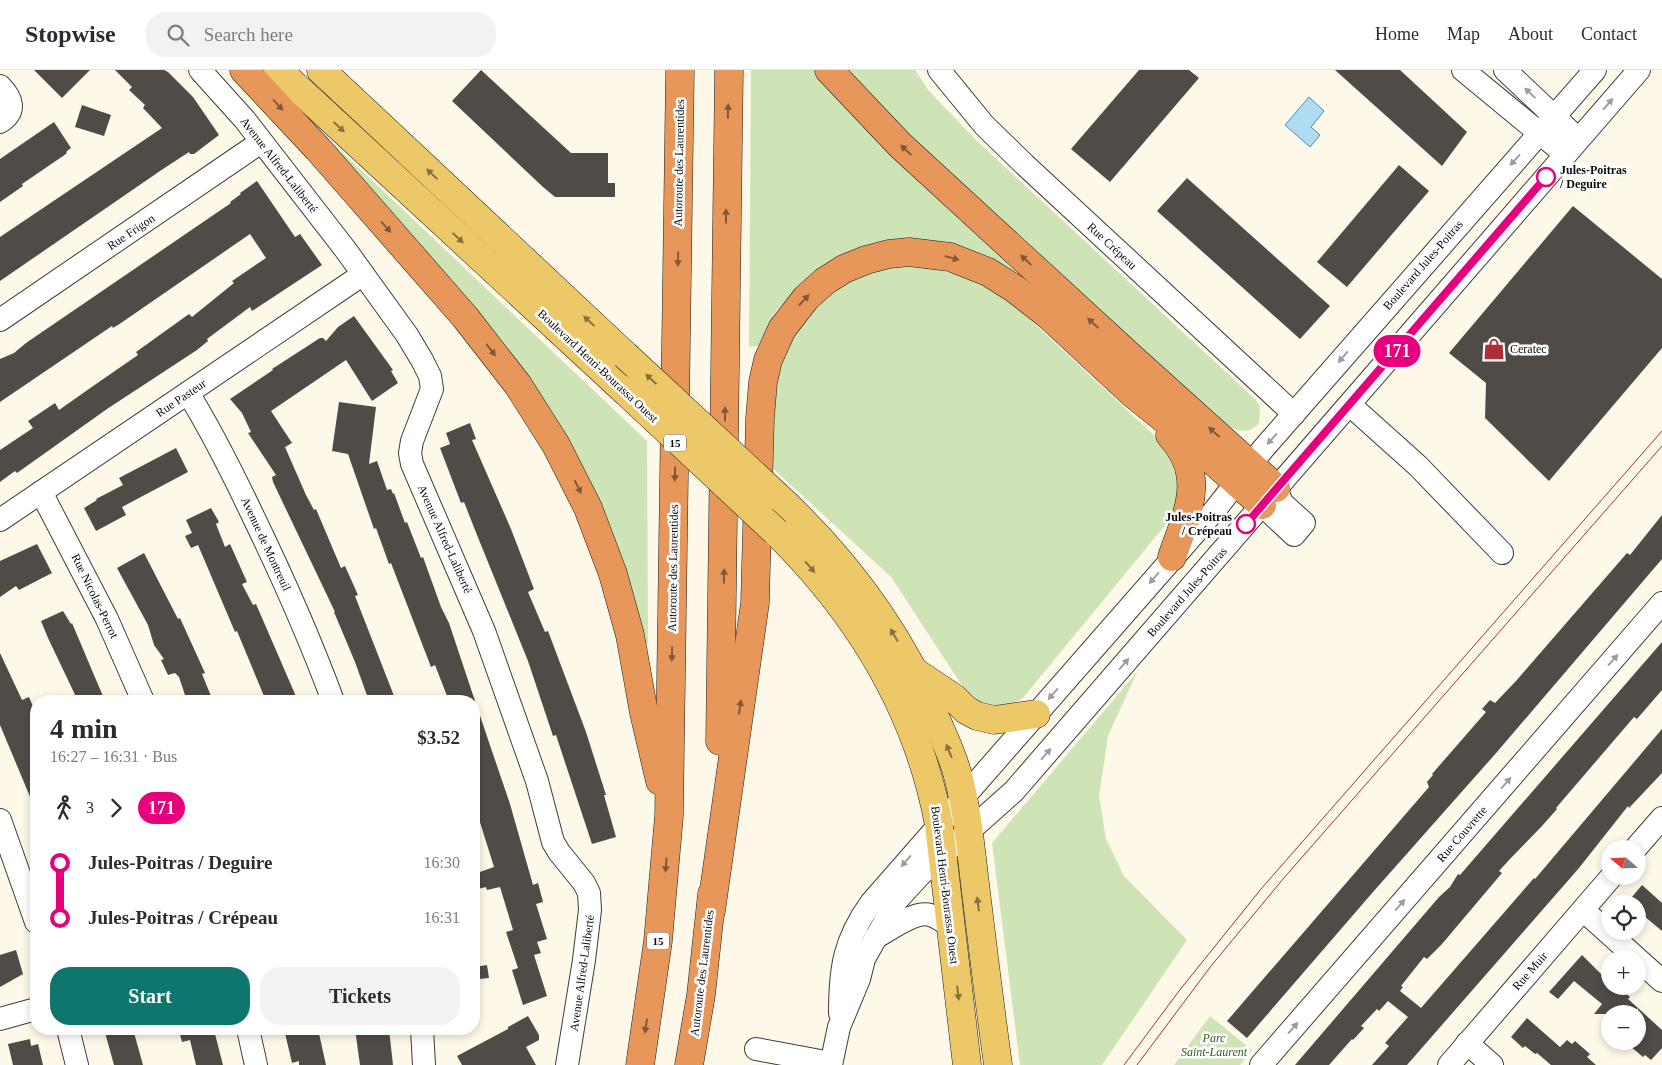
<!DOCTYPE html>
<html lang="en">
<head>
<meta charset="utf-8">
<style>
  body { margin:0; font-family:Georgia,serif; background:#f2f2f3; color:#2b2b33; height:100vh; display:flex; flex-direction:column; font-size:19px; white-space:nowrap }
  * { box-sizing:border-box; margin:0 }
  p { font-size:16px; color:#7c7c81 }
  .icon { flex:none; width:28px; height:28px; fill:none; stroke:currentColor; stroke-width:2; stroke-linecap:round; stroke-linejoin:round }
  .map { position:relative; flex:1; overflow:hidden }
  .side { position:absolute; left:30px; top:625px; width:450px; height:340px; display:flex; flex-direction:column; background:#fff; border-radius:20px; box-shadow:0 2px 8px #0003 }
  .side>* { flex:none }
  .badge { padding:0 10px; border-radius:16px; font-size:18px; line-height:32px }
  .needle { width:32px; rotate:289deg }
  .buttons { position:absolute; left:1601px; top:770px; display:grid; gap:10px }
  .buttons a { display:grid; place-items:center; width:45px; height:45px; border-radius:50%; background:#fff; box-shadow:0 2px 8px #0003; font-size:25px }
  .map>.badge { position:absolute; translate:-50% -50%; box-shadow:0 0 0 2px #fff }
  .legs { display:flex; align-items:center; gap:8px; height:55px; padding:0 20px; font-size:16px }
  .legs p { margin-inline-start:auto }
  .headline { display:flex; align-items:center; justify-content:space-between; height:85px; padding:0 20px }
  h1 { font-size:28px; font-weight:700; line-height:38px }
  .button { display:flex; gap:10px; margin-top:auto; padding:10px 20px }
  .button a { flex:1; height:58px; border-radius:20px; background:#0f766e; color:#fff; font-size:20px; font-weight:700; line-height:58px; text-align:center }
  .button a+a { background:#f2f2f3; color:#2b2b33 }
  ul { padding:0 20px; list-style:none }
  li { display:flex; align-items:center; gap:18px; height:55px; font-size:19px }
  li i { display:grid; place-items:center; width:8px; height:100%; margin:0 6px; background:currentColor }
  li i::after { content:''; width:12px; height:12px; margin:-6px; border:4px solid; border-radius:50%; background:#fff }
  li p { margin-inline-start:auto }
  li:first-child i { background:linear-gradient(#0000 50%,currentColor 0) }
  li:last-child i { background:linear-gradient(currentColor 50%,#0000 0) }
  header { display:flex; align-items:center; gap:30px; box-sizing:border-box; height:70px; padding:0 25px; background:#fff; border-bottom:1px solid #e1e1e2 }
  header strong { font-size:24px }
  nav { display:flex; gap:28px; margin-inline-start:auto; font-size:18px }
  .search { width:350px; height:45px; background:#f2f2f3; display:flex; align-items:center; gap:12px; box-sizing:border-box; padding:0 18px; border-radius:20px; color:#7c7c81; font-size:19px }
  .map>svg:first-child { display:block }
</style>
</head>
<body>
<header>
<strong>Stopwise</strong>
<div class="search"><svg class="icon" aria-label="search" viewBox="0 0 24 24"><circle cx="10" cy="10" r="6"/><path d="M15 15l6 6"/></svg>Search here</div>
<nav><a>Home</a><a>Map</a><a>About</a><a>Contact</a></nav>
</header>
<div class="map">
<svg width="1662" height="995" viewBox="0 0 1662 995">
  <rect width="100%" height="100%" fill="#fdf8e8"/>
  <g fill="#cfe4b6">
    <path d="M751,0H816L1018,198L1012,205L976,184L825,196L794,221L776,241L759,276L749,277Z"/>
    <path d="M844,0H915L929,21L977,71L1255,329L1260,337L1259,353C1250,363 1243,362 1231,358L901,61Z"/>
    <path d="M264,8L647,371L648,574L638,573L574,393Z"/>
    <path d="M919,194L972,209L1008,229L1157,368C1168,386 1181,407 1177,428C1176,435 1173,442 1171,448L1022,629L1006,637L991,636L978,633L961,614L891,507L768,394L773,330L779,294L792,261L815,235L859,204L891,197Z"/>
    <path d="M1137,602L1108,666L1099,726L1106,769L1124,806L1187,870L1102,995H1020L992,773Z"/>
    <path d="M1210,946L1252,980L1240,995H1174Z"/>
  </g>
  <path fill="#b1dbf0" stroke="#3e91c1" d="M1309,27L1324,41L1311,57L1320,65L1310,77L1285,55Z"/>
  <g fill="#514b47">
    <path d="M34,0H90L62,28Z"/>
    <path d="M115,0H164L168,2L193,27L219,65L194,84H190L189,82L160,101L0,211V167L162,58L143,38L145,35L129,20L132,17Z"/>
    <path d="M481,0L571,83H608V113H615V127H555L543,117L452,31Z"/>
    <path d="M1139,0H1189L1199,8L1110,112L1071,79Z"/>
    <path d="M1335,0H1400L1467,62L1442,96Z"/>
    <path d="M82,35L111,45L104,66L75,57Z"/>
    <path d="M54,52L71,78L67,81L66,84L22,114L23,116L0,132V89Z"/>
    <path d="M1399,95L1429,121L1347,217L1317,192Z"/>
    <path d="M1187,108L1330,236L1300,269L1157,141Z"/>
    <path d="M257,111L295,167L300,164L322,195L252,241L250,237L207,269L208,271L197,280L107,339L17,403L15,401L0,412V380L33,358L28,351L55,333L59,340L96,314L138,285L136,282L189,244L192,247L234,213L232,211L266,188L250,164L121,253L113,258L112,256L0,332V289L14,283L26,273L231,133L230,132L241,124L240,123Z"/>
    <path d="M1573,136L1662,209V278L1549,411L1485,348L1486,313L1449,283Z"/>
    <path d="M354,246L393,300L391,301L398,313L372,331L346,290L271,341L292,373L285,377L306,425L314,440L316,439L341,498L345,496L358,525L355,526L396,631H369L355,592L334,542H335L273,412L272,407L276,405L248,363L251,362L242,343L230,329L273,300L272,299L320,268H323L326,271L338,257Z"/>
    <path d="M339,332L376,337L369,394L377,391L387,420L391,419L393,424L394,423L405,453L407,452L421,488L423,487L441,537L449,553L475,631H449L435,595L431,597L391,493L389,494L376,458L374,459L348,384L332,381Z"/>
    <path d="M470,353L476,369L472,370L511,459L534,519L528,522L545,562L548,561L586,662L606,725H604L616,767L592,774L556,665L553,666L528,591L477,465L464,432L461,433L440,378L450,374L446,363Z"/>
    <path d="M176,378L188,402L122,437L126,445L96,461L84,438L97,430L96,429L123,415L119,408Z"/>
    <path d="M211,438L219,452L216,454L225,477L230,474L247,512L242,514L253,535L256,534L298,631H266L237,561L235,562L198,475L191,478L185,466L192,463L186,450Z"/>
    <path d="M1662,445V489L1497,682L1373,822L1247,968L1227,951L1429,717L1427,712L1433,705L1432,704L1486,642L1482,639L1490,630L1495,633L1516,611L1627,483L1630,485Z"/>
    <path d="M37,474L52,503L19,520L16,516L0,527V491Z"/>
    <path d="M144,483L178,549L180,548L205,603L202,604L213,631H187L179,607L175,603L168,605L161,590L164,589L154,575L148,555L117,498Z"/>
    <path d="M63,541L71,554L72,553L105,631H78L48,568L41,551Z"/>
    <path d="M1662,572V620L1637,649L1634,647L1556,738L1557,739L1542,756L1509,790L1499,801L1502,803L1442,874L1427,889L1424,887L1401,916L1403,917L1400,921L1421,938L1534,808L1535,809L1662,659V703L1629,738L1628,736L1579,798L1407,995H1372L1389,976L1385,973L1408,947L1388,931L1379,941L1377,939L1361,956L1364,958L1353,970L1352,969L1329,995H1295L1439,827L1450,817L1458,804L1460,805Z"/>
    <path d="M0,583L22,630L29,627L35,641L30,643L36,660V741L0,655Z"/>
    <path d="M476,634L510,734L533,815L538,813L543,832L536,834L547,869L537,872L541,883L534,885L547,926L523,935L512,900L518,898L506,862L513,860L500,817L487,820L486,817L474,820V804L494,797L474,733V635Z"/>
    <path d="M1642,815L1662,833V861L1638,841V834H1626Z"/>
    <path d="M16,880L23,904L0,917V885Z"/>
    <path d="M1582,885L1610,913V916H1619L1630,927L1628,929L1638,938L1662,960V978L1651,990L1645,985L1643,987L1624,971H1638V938L1633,944H1594L1602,934L1574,911L1558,929L1549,922Z"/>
    <path d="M487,895L489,908L479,909L474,897Z"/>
    <path d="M528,946L539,965V970L526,977L536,995H462L457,986L508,959V957Z"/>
    <path d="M1527,948L1560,977L1567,970L1572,974L1575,971L1590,984L1587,987L1596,995H1551L1537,983L1535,984L1525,976L1523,978L1511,967Z"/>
    <path d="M104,959H133L143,995H114Z"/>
    <path d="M186,959H218V963L215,964L223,995H196L190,970L182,972L179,961Z"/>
    <path d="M284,959H318L326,995H299V991L292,993Z"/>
    <path d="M355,959H389L393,995H360Z"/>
    <path d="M30,969L31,976L38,974L43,995H13L8,974Z"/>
  </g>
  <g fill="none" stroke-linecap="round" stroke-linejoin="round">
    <g stroke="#3d3d3d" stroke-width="24">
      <g id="minor">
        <path d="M200,0L245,50L345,179L407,265L422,290L430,306L432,319L412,371L410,383L412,394L484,561L537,711L553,772L559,782L584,813L589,823L590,840L584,890L567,995"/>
        <path d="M939,0L984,55L1024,94L1294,344"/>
        <path d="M1463,0L1565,84"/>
        <path d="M1505,0L1578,69"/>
        <path d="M0,16C12,28 17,41 0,52"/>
        <path d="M0,250L261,72"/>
        <path d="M188,323C213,363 234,406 254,448C283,508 310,569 333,631"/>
        <path d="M1350,335L1418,396L1502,483"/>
        <path d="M41,422L107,549L143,631"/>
        <path d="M1262,435L1294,465L1304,453L1282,433L1276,418"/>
        <path d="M0,450L362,205"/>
        <path d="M0,750L36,852"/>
        <path d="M1635,779L1662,748"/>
        <path d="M1583,840L1662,911"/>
        <path d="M875,868C888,861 915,840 930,845C937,847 944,852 950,857"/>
        <path d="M840,943C840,899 844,870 871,833L1214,441L1263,379L1595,0"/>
        <path d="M0,949L36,939"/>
        <path d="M68,959L77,995"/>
        <path d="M248,959L256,995"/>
        <path d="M422,959L424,995"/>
        <path d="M1467,973L1492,995"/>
        <path d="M756,979L831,993"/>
        <path d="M831,995L839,957L859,909L864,889L897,830L920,805L1014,721L1639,0"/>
        <path d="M1261,995L1662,533"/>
        <path d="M1449,995L1612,806"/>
      </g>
    </g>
    <g stroke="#1b1b1b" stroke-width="29">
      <g id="major">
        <path d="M278,0L624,320"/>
        <path d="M321,0L625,285"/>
        <path d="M777,426C846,490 900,562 936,649C944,668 953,686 958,706C968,743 971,783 976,822C983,880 990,937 998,995"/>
        <path d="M776,462C858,543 918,641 939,755L967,995"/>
        <path d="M915,602L954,628L966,640L977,646L994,650L1036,644"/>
      </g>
    </g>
    <g stroke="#1b1b1b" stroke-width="29">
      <g id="highway">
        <path d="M244,0L318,79L465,247L518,315L556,375L588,438L613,504L630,565L644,643L660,711"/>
        <path d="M829,0L900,75L1134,290L1276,418"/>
        <path d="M1170,365C1207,406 1188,441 1172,487"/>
        <path d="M720,671L729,0"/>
        <path d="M711,841L755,533L760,348L763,312L768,290L782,259L806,228L825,211L844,199L866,190L889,184L909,182L950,187L988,202L1015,219L1047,244L1132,323L1183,364L1262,435"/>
        <path d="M640,995L658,871L669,746L680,0"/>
        <path d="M689,995L701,925L712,824"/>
      </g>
    </g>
    <use href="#minor" stroke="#fff" stroke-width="22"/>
    <use href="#major" stroke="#edc868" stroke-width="28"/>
    <use href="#highway" stroke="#e8975b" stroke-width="28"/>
    <g stroke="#ad2e39" stroke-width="1">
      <path d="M1124,995L1179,921L1261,819L1662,361"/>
      <path d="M1137,995L1211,896L1283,809L1662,376"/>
    </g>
    <g stroke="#1b1b1b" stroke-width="29" stroke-linecap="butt">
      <g id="major-bridge">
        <path d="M625,285L777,426"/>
        <path d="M624,320L776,462"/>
      </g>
    </g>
    <use href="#major-bridge" stroke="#edc868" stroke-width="28"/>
  </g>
  <defs><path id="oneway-solid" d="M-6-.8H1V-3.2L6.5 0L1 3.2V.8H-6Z" transform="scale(1.25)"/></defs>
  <g fill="#9d9d9d">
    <use href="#oneway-solid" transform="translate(1530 23) rotate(-137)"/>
    <use href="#oneway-solid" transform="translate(1608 34) rotate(-49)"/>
    <use href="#oneway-solid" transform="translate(1515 90) rotate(132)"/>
    <use href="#oneway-solid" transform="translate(1343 287) rotate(131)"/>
    <use href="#oneway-solid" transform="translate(1272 369) rotate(132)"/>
    <use href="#oneway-solid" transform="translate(1154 508) rotate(131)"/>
    <use href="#oneway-solid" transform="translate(1613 590) rotate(-49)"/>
    <use href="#oneway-solid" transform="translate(1124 594) rotate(-49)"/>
    <use href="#oneway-solid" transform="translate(1053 624) rotate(131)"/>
    <use href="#oneway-solid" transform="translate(1046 684) rotate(-49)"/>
    <use href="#oneway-solid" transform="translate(1506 713) rotate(-49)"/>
    <use href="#oneway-solid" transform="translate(906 791) rotate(131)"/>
    <use href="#oneway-solid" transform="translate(1400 835) rotate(-49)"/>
    <use href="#oneway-solid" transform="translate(1293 958) rotate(-49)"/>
  </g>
  <g fill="#845837">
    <use href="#oneway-solid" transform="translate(278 35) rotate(48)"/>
    <use href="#oneway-solid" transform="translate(728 41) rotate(-89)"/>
    <use href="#oneway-solid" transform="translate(906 80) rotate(-137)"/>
    <use href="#oneway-solid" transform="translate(726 146) rotate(-90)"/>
    <use href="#oneway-solid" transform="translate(386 157) rotate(48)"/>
    <use href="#oneway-solid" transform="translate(952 188) rotate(16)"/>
    <use href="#oneway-solid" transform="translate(678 189) rotate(91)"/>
    <use href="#oneway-solid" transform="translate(1026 190) rotate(-137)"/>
    <use href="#oneway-solid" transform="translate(804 230) rotate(-47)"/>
    <use href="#oneway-solid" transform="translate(1093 253) rotate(-137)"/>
    <use href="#oneway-solid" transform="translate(491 280) rotate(52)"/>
    <use href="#oneway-solid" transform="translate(725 344) rotate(-90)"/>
    <use href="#oneway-solid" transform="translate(1214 362) rotate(-138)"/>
    <use href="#oneway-solid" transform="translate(675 404) rotate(91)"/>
    <use href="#oneway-solid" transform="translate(578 417) rotate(64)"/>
    <use href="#oneway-solid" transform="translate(724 506) rotate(-89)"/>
    <use href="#oneway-solid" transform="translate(672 584) rotate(91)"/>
    <use href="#oneway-solid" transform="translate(740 637) rotate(-82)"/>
    <use href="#oneway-solid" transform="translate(666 795) rotate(94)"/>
    <use href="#oneway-solid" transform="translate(646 956) rotate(99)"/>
  </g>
  <g fill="#87723e">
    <use href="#oneway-solid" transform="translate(339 57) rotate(43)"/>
    <use href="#oneway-solid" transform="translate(432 104) rotate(-137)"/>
    <use href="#oneway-solid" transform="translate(458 168) rotate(43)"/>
    <use href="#oneway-solid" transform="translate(589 251) rotate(-137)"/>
    <use href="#oneway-solid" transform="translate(651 309) rotate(-137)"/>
    <use href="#oneway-solid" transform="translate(810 497) rotate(49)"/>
    <use href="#oneway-solid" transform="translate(894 565) rotate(-121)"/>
    <use href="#oneway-solid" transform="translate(949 681) rotate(-112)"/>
    <use href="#oneway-solid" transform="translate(978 834) rotate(-97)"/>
    <use href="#oneway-solid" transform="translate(958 923) rotate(83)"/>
  </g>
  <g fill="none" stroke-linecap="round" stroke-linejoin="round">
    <g stroke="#fff" stroke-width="11">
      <path id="line-1" d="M1246,454L1546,107"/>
    </g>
    <use href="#line-1" stroke="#e6007e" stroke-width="8"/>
  </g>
  <defs>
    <g id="shop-bare" transform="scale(1.725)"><path d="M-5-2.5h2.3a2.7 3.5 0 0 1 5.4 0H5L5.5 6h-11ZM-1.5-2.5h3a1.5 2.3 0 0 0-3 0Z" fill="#ad2e39" stroke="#fff" stroke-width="2.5" paint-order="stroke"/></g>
  </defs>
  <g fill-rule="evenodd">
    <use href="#shop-bare" x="1494" y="279"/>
  </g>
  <g fill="#fff" stroke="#e6007e" stroke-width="2.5">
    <circle cx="1546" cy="107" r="9"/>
    <circle cx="1246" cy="454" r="9"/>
  </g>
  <g text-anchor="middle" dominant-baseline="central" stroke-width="5" stroke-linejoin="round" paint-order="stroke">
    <g fill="#fff" stroke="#545454" stroke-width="1">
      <rect x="664" y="364.5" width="22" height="17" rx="4"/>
      <rect x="647" y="862.5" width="22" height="17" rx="4"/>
    </g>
    <g font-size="11" font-weight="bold" fill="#0a0a0a">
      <text x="675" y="373">15</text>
      <text x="658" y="871">15</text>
    </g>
    <g font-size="12" fill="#0a0a0a" stroke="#fff">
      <text transform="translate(679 93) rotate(-89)">Autoroute des Laurentides</text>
      <text transform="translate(279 95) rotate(52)">Avenue Alfred-Laliberté</text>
      <text transform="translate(131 162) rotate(-34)">Rue Frigon</text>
      <text transform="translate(1112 176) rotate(43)">Rue Crépeau</text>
      <text transform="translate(1423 195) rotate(-49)">Boulevard Jules-Poitras</text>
      <text transform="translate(598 296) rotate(43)">Boulevard Henri-Bourassa Ouest</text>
      <text transform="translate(181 328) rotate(-34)">Rue Pasteur</text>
      <text transform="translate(445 469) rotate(66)">Avenue Alfred-Laliberté</text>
      <text transform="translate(266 474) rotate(65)">Avenue de Montreuil</text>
      <text transform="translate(673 498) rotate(-89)">Autoroute des Laurentides</text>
      <text transform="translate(1187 522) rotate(-49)">Boulevard Jules-Poitras</text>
      <text transform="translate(95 526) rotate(64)">Rue Nicolas-Perrot</text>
      <text transform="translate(1462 764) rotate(-49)">Rue Couvrette</text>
      <text transform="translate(945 815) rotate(83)">Boulevard Henri-Bourassa Ouest</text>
      <text transform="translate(1530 901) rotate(-49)">Rue Muir</text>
      <text transform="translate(582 903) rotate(-82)">Avenue Alfred-Laliberté</text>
      <text transform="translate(702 903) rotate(-83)">Autoroute des Laurentides</text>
    </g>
    <g font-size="12" font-weight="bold" fill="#0a0a0a" stroke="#fff" text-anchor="start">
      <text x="1560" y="100">Jules-Poitras<tspan x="1560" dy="14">/ Deguire</tspan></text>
      <text x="1232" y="447" text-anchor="end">Jules-Poitras<tspan x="1232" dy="14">/ Crépeau</tspan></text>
    </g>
    <g font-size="12" fill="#0a0a0a" stroke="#fff" text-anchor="start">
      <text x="1510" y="279">Ceratec</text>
    </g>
    <g font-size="12" font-style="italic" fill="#2f5b21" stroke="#fff">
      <text x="1214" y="968">Parc<tspan x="1214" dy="14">Saint-Laurent</tspan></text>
    </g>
  </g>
</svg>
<div class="buttons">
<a><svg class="needle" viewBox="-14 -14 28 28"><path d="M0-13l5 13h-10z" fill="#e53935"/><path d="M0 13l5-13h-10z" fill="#7c7c81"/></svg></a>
<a><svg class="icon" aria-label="locate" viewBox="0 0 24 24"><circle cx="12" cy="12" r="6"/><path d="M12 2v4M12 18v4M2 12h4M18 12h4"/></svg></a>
<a>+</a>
<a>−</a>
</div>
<b class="badge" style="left:1397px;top:281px;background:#e6007e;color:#fff">171</b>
<section class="side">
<div class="headline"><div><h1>4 min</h1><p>16:27 – 16:31 · Bus</p></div><b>$3.52</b></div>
<div class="legs"><svg class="icon" aria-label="walk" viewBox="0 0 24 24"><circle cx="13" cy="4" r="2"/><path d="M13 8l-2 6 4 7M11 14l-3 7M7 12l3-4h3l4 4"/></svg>3<svg class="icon" aria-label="forward" viewBox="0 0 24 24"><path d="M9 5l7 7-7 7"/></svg><b class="badge" style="background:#e6007e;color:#fff">171</b></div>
<ul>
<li><i style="color:#e6007e"></i><b>Jules-Poitras / Deguire</b><p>16:30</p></li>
<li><i style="color:#e6007e"></i><b>Jules-Poitras / Crépeau</b><p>16:31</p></li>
</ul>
<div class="button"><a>Start</a><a>Tickets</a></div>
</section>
</div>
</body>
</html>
